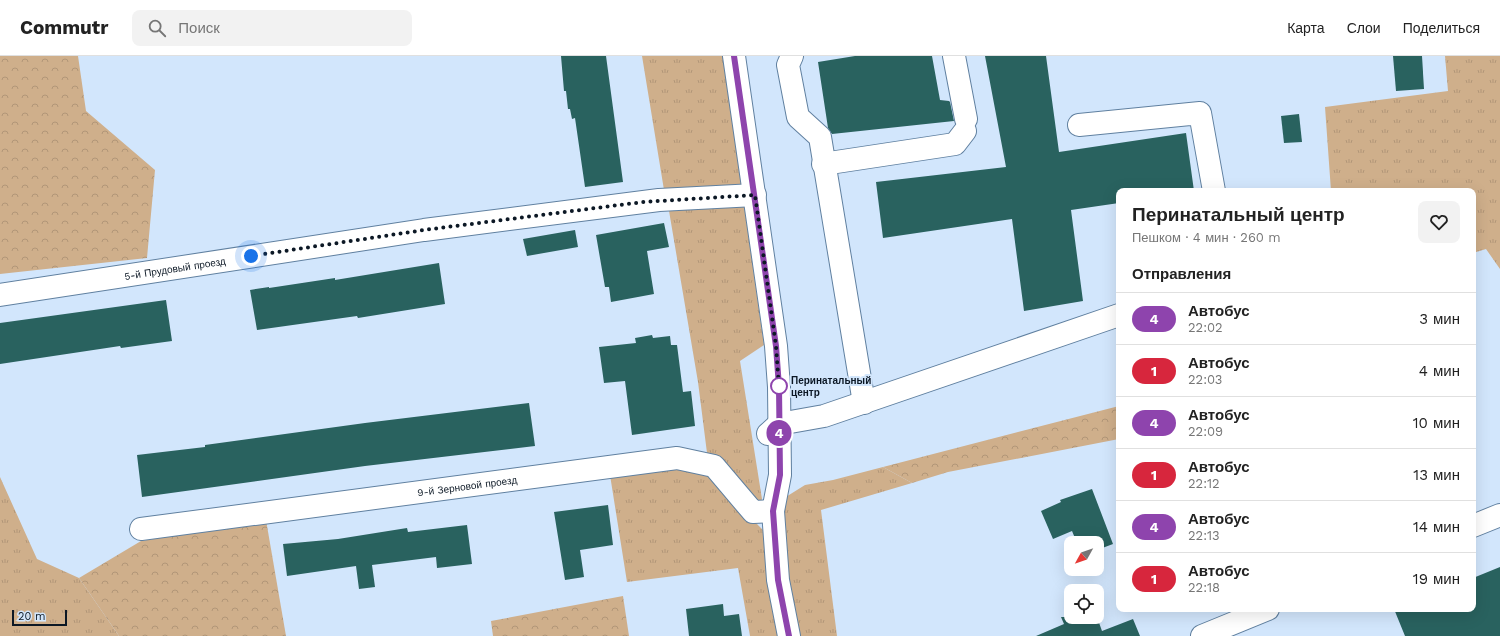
<!DOCTYPE html>
<html lang="ru">
<head>
<meta charset="utf-8">
<style>
  body { margin:0; font-family:"Work Sans",sans-serif; background:#f2f2f2; color:#222; height:100vh; display:flex; flex-direction:column; font-size:15px; white-space:nowrap }
  * { box-sizing:border-box; margin:0 }
  p { font-size:13px; color:#767676 }
  .icon { flex:none; width:22px; height:22px; fill:none; stroke:currentColor; stroke-width:2; stroke-linecap:round; stroke-linejoin:round }
  .map { position:relative; flex:1; overflow:hidden }
  .sheet { position:absolute; left:1116px; top:132px; width:360px; height:424px; display:flex; flex-direction:column; background:#fff; border-radius:8px; box-shadow:0 4px 16px #0002 }
  .sheet>* { flex:none }
  .badge { padding:0 8px; border-radius:13px; font-size:14px; line-height:26px }
  .needle { width:26px; rotate:230deg }
  .controls { position:absolute; left:1064px; top:480px; display:grid; gap:8px }
  .controls a { display:grid; place-items:center; width:40px; height:40px; border-radius:8px; background:#fff; box-shadow:0 4px 16px #0002; font-size:20px }
  .scale { position:absolute; left:12px; bottom:10px; width:55px; box-sizing:border-box; padding-left:4px; border:2px solid #0c1825; border-top:0; font-size:11px; line-height:14px; white-space:nowrap; color:#0c1825; -webkit-text-stroke:3px #d2e6fc; paint-order:stroke }
  .you { position:absolute; width:20px; height:20px; margin:-10px; border:3px solid #fff; border-radius:50%; background:#1a73e8; box-shadow:0 0 0 6px #1a73e833 }
  .map>.badge { position:absolute; translate:-50% -50%; box-shadow:0 0 0 2px #fff }
  h2 { padding:0 16px; font-size:15px; line-height:36px }
  .round { display:grid; place-items:center; flex:none; width:42px; height:42px; border-radius:8px; background:#f2f2f2 }
  .head { display:flex; align-items:center; justify-content:space-between; height:68px; padding:0 16px }
  h1 { font-size:19px; font-weight:700; line-height:30px }
  ul { padding:0; list-style:none }
  li { display:flex; align-items:center; gap:12px; height:52px; padding:0 16px; border-top:1px solid #e0e0e0 }
  li div { flex:1 }
  li b { display:block; font-size:15px }
  li em { font-style:normal }
  li .badge { min-width:44px; font-weight:700; text-align:center }
  header { display:flex; align-items:center; gap:24px; box-sizing:border-box; height:56px; padding:0 20px; background:#fff; border-bottom:1px solid #e0e0e0 }
  header strong { font-size:19px }
  nav { display:flex; gap:22px; margin-inline-start:auto; font-size:14px }
  .search { width:280px; height:36px; background:#f2f2f2; display:flex; align-items:center; gap:10px; box-sizing:border-box; padding:0 14px; border-radius:8px; color:#767676; font-size:15px }
  .map>svg:first-child { display:block }
</style>
</head>
<body>
<header>
<strong>Commutr</strong>
<div class="search"><svg class="icon" aria-label="search" viewBox="0 0 24 24"><circle cx="10" cy="10" r="6"/><path d="M15 15l6 6"/></svg>Поиск</div>
<nav><a>Карта</a><a>Слои</a><a>Поделиться</a></nav>
</header>
<div class="map">
<svg width="1500" height="580" viewBox="0 0 1500 580">
  <defs>
    <pattern id="grass-tufts" width="24" height="20" patternUnits="userSpaceOnUse"><rect width="24" height="20" fill="#cfaf8b"/><path d="M3 7l-1-3M5 7V3M7 7l1-3M15 17l-1-3M17 17v-4M19 17l1-3" fill="none" stroke="#b19678"/></pattern>
    <pattern id="forest-crowns" width="20" height="18" patternUnits="userSpaceOnUse"><rect width="20" height="18" fill="#cfaf8b"/><path d="M2 6a3 3 0 1 1 6 0M12 15a3 3 0 1 1 6 0" fill="none" stroke="#b19678"/></pattern>
  </defs>
  <rect width="100%" height="100%" fill="#d2e6fc"/>
  <g fill="url(#grass-tufts)">
    <path d="M642,0H723L764,289L740,305L762,443L760,448L707,397L698,326L668,149L664,134Z"/>
    <path d="M1445,0H1500V213L1486,193L1473,197V135H1331L1325,51L1448,35Z"/>
    <path d="M677,407L708,417L737,454L757,468L764,475L779,580H750L738,512L627,526L610,419Z"/>
    <path d="M883,411L912,427L821,454L837,580H796L784,522L781,444L805,429L833,424Z"/>
    <path d="M0,421L37,503L79,522L119,580H0Z"/>
  </g>
  <g fill="url(#forest-crowns)">
    <path d="M0,0H78L86,55L155,114L147,202L0,218Z"/>
    <path d="M1119,350V383L948,416L912,427L883,411Z"/>
    <path d="M266,464L286,580H119L79,522L141,485Z"/>
    <path d="M623,540L629,580H493L491,565Z"/>
  </g>
  <g fill="#29625f">
    <path d="M561,0H606L623,126L585,131L575,62L572,63L570,53H568L566,35H564Z"/>
    <path d="M855,0H932L940,44L949,45L950,46L954,65L832,78L828,72L818,6Z"/>
    <path d="M985,0H1046L1059,96L1186,77L1194,135H1119V147L1071,154L1083,245L1024,255L1012,163L883,182L876,126L1006,111Z"/>
    <path d="M1393,0H1422L1424,33L1396,35Z"/>
    <path d="M1299,58L1302,86L1284,87L1281,60Z"/>
    <path d="M664,167L669,191L647,195L654,238L611,246L609,231H605L596,179Z"/>
    <path d="M575,174L578,191L527,200L523,183Z"/>
    <path d="M439,207L445,248L358,262L357,260L257,274L250,234L269,231V232L335,222V224Z"/>
    <path d="M166,244L172,285L121,292L120,290L0,308V267Z"/>
    <path d="M652,279L653,282L670,280L671,289H677L683,336L691,335L695,370L632,379L625,325L604,327L599,291L636,287L635,282Z"/>
    <path d="M529,347L535,390L365,410L142,441L137,399L205,391V389L365,367Z"/>
    <path d="M1092,433L1113,488L1097,494V487H1077L1072,475L1053,483L1041,455L1061,446L1060,444Z"/>
    <path d="M608,449L613,489L580,494L584,521L565,524L554,456Z"/>
    <path d="M467,469L472,508L437,512L436,501L372,509L375,531L359,533L356,510L287,520L283,488L338,483L407,472L408,476Z"/>
    <path d="M1500,511V580H1405L1394,553H1473V522Z"/>
    <path d="M723,548L724,560L739,558L742,580H689L686,553Z"/>
    <path d="M1061,561H1097L1102,575L1133,563L1140,580H1036L1064,568Z"/>
  </g>
  <g fill="none" stroke-linecap="round" stroke-linejoin="round">
    <g stroke="#6080a0" stroke-width="24">
      <g id="minor">
        <path d="M734,0L776,290L779,331L780,419L773,455L778,524L789,580"/>
        <path d="M792,0L788,9L798,61L820,81L864,347"/>
        <path d="M954,0L966,63"/>
        <path d="M1079,69L1200,57L1214,135"/>
        <path d="M823,108L955,88L965,75"/>
        <path id="s1" d="M0,239L424,174L659,144L755,139"/>
        <path d="M768,378L779,368L824,360L1119,259"/>
        <path d="M1473,470L1500,459"/>
        <path id="s2" d="M141,473L677,402L714,410L753,456L773,455"/>
        <path d="M1202,580L1268,553"/>
      </g>
    </g>
    <use href="#minor" stroke="#fff" stroke-width="22"/>
  </g>
  <g fill="none" stroke-linecap="round" stroke-linejoin="round">
    <g stroke="#fff" stroke-width="9">
      <path id="line" d="M734,0L776,290L779,331L780,419L773,455L778,524L789,580"/>
    </g>
    <use href="#line" stroke="#8e44ad" stroke-width="6"/>
    <path stroke="#0c1825" stroke-width="4" stroke-dasharray="0 7.2" d="M251,200L424,174L643,146L755,139L776,290L779,331V330"/>
  </g>
  <circle fill="#fff" stroke="#8e44ad" stroke-width="2" cx="779" cy="330" r="8"/>
  <g text-anchor="middle" dominant-baseline="central" stroke-width="4" stroke-linejoin="round" paint-order="stroke">
    <g font-size="10" fill="#0c1825" stroke="#d2e6fc">
      <text stroke="none"><textPath href="#s1" startOffset="177">5-й Прудовый проезд</textPath></text>
      <text stroke="none"><textPath href="#s2" startOffset="329">9-й Зерновой проезд</textPath></text>
    </g>
    <g font-size="10" font-weight="bold" fill="#0c1825" stroke="#d2e6fc" text-anchor="start">
      <text x="791" y="324">Перинатальный<tspan x="791" dy="12">центр</tspan></text>
    </g>
  </g>
</svg>
<div class="controls">
<a><svg class="needle" viewBox="-14 -14 28 28"><path d="M0-13l5 13h-10z" fill="#e53935"/><path d="M0 13l5-13h-10z" fill="#767676"/></svg></a>
<a><svg class="icon" aria-label="locate" viewBox="0 0 24 24"><circle cx="12" cy="12" r="6"/><path d="M12 2v4M12 18v4M2 12h4M18 12h4"/></svg></a>
</div>
<div class="scale">20 m</div>
<div class="you" style="left:251px;top:200px"></div>
<b class="badge" style="left:779px;top:377px;background:#8e44ad;color:#fff">4</b>
<section class="sheet">
<div class="head"><div><h1>Перинатальный центр</h1><p>Пешком · 4 мин · 260 m</p></div><a class="round"><svg class="icon" aria-label="heart" viewBox="0 0 24 24"><path d="M12 20l-8-8c-3-5 5-10 8-4 3-6 11-1 8 4z"/></svg></a></div>
<h2>Отправления</h2>
<ul>
<li><span class="badge" style="background:#8e44ad;color:#fff">4</span><div><b>Автобус</b><p>22:02</p></div><em>3 мин</em></li>
<li><span class="badge" style="background:#d7263d;color:#fff">1</span><div><b>Автобус</b><p>22:03</p></div><em>4 мин</em></li>
<li><span class="badge" style="background:#8e44ad;color:#fff">4</span><div><b>Автобус</b><p>22:09</p></div><em>10 мин</em></li>
<li><span class="badge" style="background:#d7263d;color:#fff">1</span><div><b>Автобус</b><p>22:12</p></div><em>13 мин</em></li>
<li><span class="badge" style="background:#8e44ad;color:#fff">4</span><div><b>Автобус</b><p>22:13</p></div><em>14 мин</em></li>
<li><span class="badge" style="background:#d7263d;color:#fff">1</span><div><b>Автобус</b><p>22:18</p></div><em>19 мин</em></li>
</ul>
</section>
</div>
</body>
</html>
